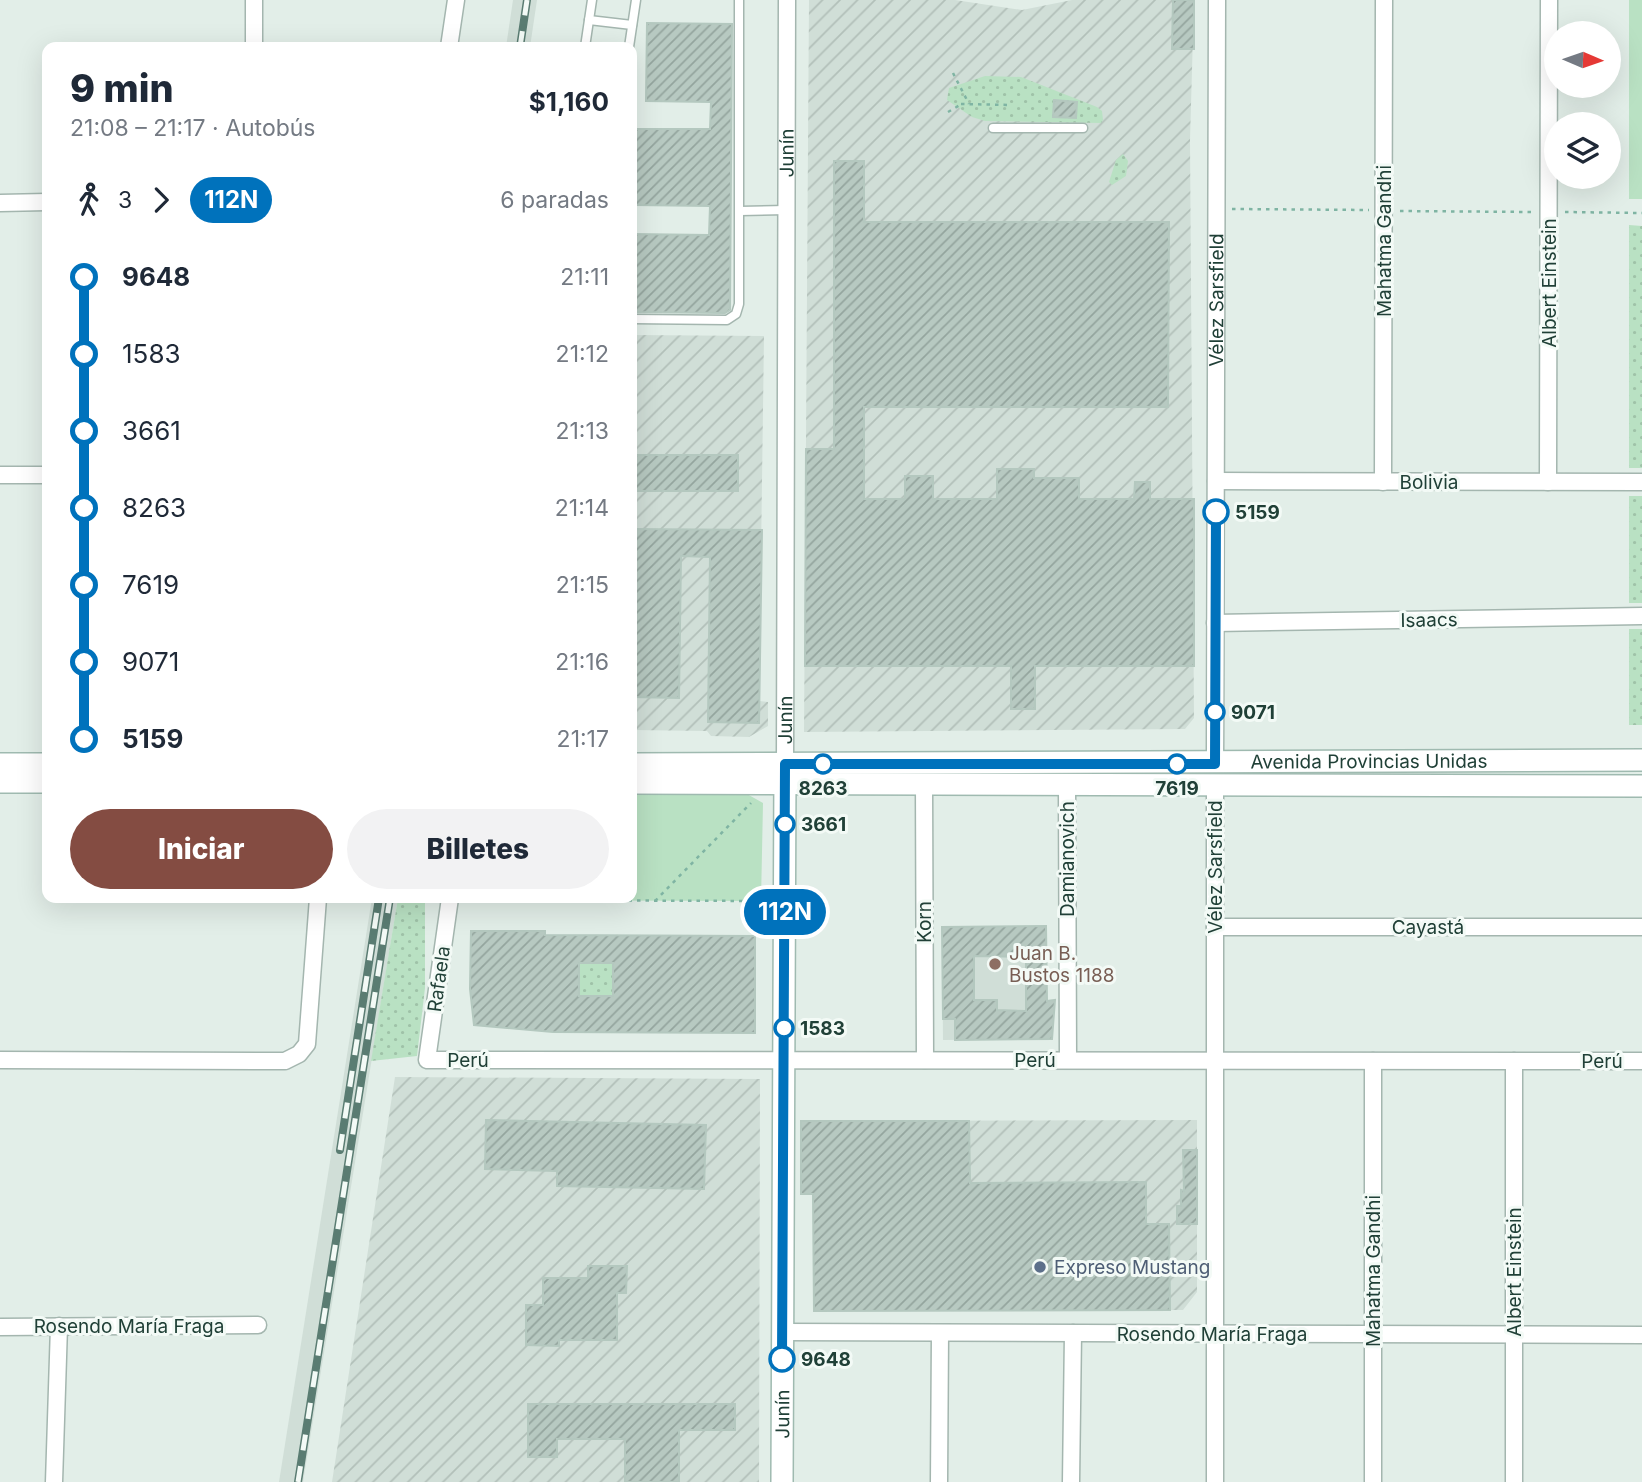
<!DOCTYPE html>
<html lang="es">
<head>
<meta charset="utf-8">
<style>
  body { margin:0; font-family:Inter,sans-serif; background:#f2f2f3; color:#1f2937; height:100vh; display:flex; flex-direction:column; font-size:26px; white-space:nowrap }
  * { box-sizing:border-box; margin:0 }
  p { font-size:23px; color:#747a83 }
  .icon { flex:none; width:38px; height:38px; fill:none; stroke:currentColor; stroke-width:2; stroke-linecap:round; stroke-linejoin:round }
  .map { position:relative; flex:1; overflow:hidden }
  .drawer { position:absolute; left:42px; top:42px; width:595px; height:861px; display:flex; flex-direction:column; background:#fff; border-radius:14px; box-shadow:0 7px 28px #0002 }
  .drawer>* { flex:none }
  .badge { padding:0 14px; border-radius:23px; font-size:24px; line-height:46px }
  .needle { width:46px; rotate:92deg }
  .buttons { position:absolute; left:1544px; top:21px; display:grid; gap:14px }
  .buttons a { display:grid; place-items:center; width:77px; height:77px; border-radius:50%; background:#fff; box-shadow:0 7px 28px #0002; font-size:35px }
  .map>.badge { position:absolute; translate:-50% -50%; box-shadow:0 0 0 4px #fff }
  .legs { display:flex; align-items:center; gap:10px; height:77px; padding:0 28px; font-size:23px }
  .legs p { margin-inline-start:auto }
  .headline { display:flex; align-items:center; justify-content:space-between; height:119px; padding:0 28px }
  h1 { font-size:38px; font-weight:800; line-height:52px }
  .primary-button { display:flex; gap:14px; margin-top:auto; padding:14px 28px }
  .primary-button a { flex:1; height:80px; border-radius:42px; background:#844c42; color:#fff; font-size:28px; font-weight:800; line-height:80px; text-align:center }
  .primary-button a+a { background:#f2f2f3; color:#1f2937 }
  ul { padding:0 28px; list-style:none }
  li { display:flex; align-items:center; gap:24px; height:77px; font-size:26px }
  li i { display:grid; place-items:center; width:10px; height:100%; margin:0 9px; background:currentColor }
  li i::after { content:''; width:18px; height:18px; margin:-9px; border:5px solid; border-radius:50%; background:#fff }
  li p { margin-inline-start:auto }
  li:first-child i { background:linear-gradient(#0000 50%,currentColor 0) }
  li:last-child i { background:linear-gradient(currentColor 50%,#0000 0) }
  .map>svg:first-child { display:block }
</style>
</head>
<body>
<div class="map">
<svg width="1642" height="1482" viewBox="0 0 1642 1482">
  <defs>
    <pattern id="industrial-furrows" width="10" height="10" patternUnits="userSpaceOnUse" patternTransform="scale(1.75)"><rect width="10" height="10" fill="#d0ded7"/><path d="M-1 1l2-2M0 10L10 0M9 11l2-2" fill="none" stroke="#b2c0b9"/></pattern>
    <pattern id="grass-dots" width="8" height="8" patternUnits="userSpaceOnUse" patternTransform="scale(1.75)"><rect width="8" height="8" fill="#b9e1c3"/><path d="M2 2h.1M6 6h.1" fill="none" stroke="#9fc2a8" stroke-width="1.8" stroke-linecap="round"/></pattern>
    <pattern id="building-hatch" width="6" height="6" patternUnits="userSpaceOnUse" patternTransform="scale(1.75)"><rect width="6" height="6" fill="#b7c9c1"/><path d="M-1 1l2-2M0 6l6-6M5 7l2-2" fill="none" stroke="#94a59e"/></pattern>
  </defs>
  <rect width="100%" height="100%" fill="#e2eee8"/>
  <g fill="#d0ded7">
    <path d="M513,0H537L530,47H506Z"/>
    <path d="M372,898H398L303,1482H279Z"/>
    <path d="M1046,926L1047,1000H1055L1052,1039L943,1040L942,927Z"/>
  </g>
  <g fill="url(#industrial-furrows)">
    <path d="M809,0H955L1022,10L1072,0H1194L1190,140L1194,718L1185,729L804,732Z"/>
    <path d="M632,335L764,336L759,701L768,702V726L749,737L711,736L707,731L632,730Z"/>
    <path d="M395,1077L760,1079L759,1482H332Z"/>
    <path d="M1197,1120V1292L1183,1310L814,1311L813,1195L801,1194V1121Z"/>
  </g>
  <g fill="url(#grass-dots)">
    <path d="M985,76L1021,77L1097,107L1102,111L1103,120L1101,123L985,121L972,117L947,100L949,88Z"/>
    <path d="M1123,154L1128,161L1126,176L1112,185L1109,182L1116,160Z"/>
    <path d="M1629,225L1642,226V468H1629Z"/>
    <rect x="1629" y="496" width="13" height="107"/>
    <rect x="1629" y="629" width="13" height="96"/>
    <path d="M398,898H425V988L417,1056L371,1061Z"/>
    <rect x="579" y="963" width="34" height="33"/>
  </g>
  <g fill="#b9e1c3">
    <rect x="1629" y="0" width="13" height="199"/>
    <path d="M632,794H747L763,803L761,901L460,900L632,898Z"/>
  </g>
  <g fill="url(#building-hatch)" stroke="#b4c8bf" stroke-width="2" fill-rule="evenodd">
    <path d="M1173,0H1194V49H1172Z"/>
    <path d="M647,23L732,24L730,310L725,313L632,312V234L709,235L710,206L635,205L636,129H710L711,102L646,101Z"/>
    <path d="M1054,100L1077,102L1076,118L1053,117Z"/>
    <path d="M834,161H864V222H1169L1168,407H864V499H905V476H933V499H997V469H1034V478H1079V499H1134L1135,482H1150V499H1194V666H1035V709H1011V666H805L806,449H834Z"/>
    <rect x="632" y="455" width="106" height="36"/>
    <path d="M632,529L762,530L759,723L708,722L710,557L681,556L679,698L632,697Z"/>
    <path d="M1046,926L1047,1001L1055,1000L1052,1039L955,1040V1019H943L942,927ZM974,956L1026,957V1011L997,1010V1000H974Z"/>
    <path d="M471,931H545V935L755,936V1033L553,1032L474,1025L470,989ZM579,963H613V996H579Z"/>
    <path d="M486,1120L706,1125L704,1189L557,1186V1171L485,1169Z"/>
    <path d="M801,1121H969L970,1183L1146,1182V1224H1169L1170,1310L814,1311L813,1194H801Z"/>
    <path d="M1183,1150H1197V1224H1177V1206H1181V1190L1184,1191Z"/>
    <path d="M588,1266H627L626,1293H617V1340H559V1346L526,1345V1305H543V1278H588Z"/>
    <path d="M528,1404H735V1430H679V1482H625V1439H557V1457H528Z"/>
  </g>
  <g fill="none" stroke-linecap="round" stroke-linejoin="round">
    <g stroke="#a4b6af" stroke-width="11">
      <g id="service">
        <path d="M589,20L632,25"/>
        <path d="M585,47L592,0"/>
        <path d="M629,47L636,0"/>
        <path d="M993,128H1083"/>
        <path d="M740,211L786,210"/>
        <path d="M632,319L727,320L736,314L739,304V0"/>
      </g>
    </g>
    <g stroke="#a4b6af" stroke-width="19">
      <g id="minor">
        <path d="M254,47V0"/>
        <path d="M449,47L456,0"/>
        <path d="M0,203L47,202"/>
        <path d="M0,475H47"/>
        <path d="M1216,481L1642,482"/>
        <path d="M1383,482L1384,0"/>
        <path d="M1548,482L1549,0"/>
        <path d="M1215,623L1642,616"/>
        <path id="s1" d="M785,764L787,0"/>
        <path id="s2" d="M1215,764L1217,0"/>
        <path d="M924,784L925,1060"/>
        <path d="M1067,785L1068,1060"/>
        <path d="M1215,785V1482"/>
        <path d="M450,898L427,1060L1642,1061"/>
        <path d="M1215,927H1642"/>
        <path d="M0,1060L285,1061L299,1054L307,1044L318,898"/>
        <path d="M1373,1061V1482"/>
        <path d="M0,1327L258,1325"/>
        <path d="M783,1332L1642,1335"/>
        <path d="M54,1482L59,1326"/>
        <path d="M939,1482L940,1333"/>
        <path d="M1071,1482L1073,1333"/>
        <path d="M1514,1482V1061"/>
      </g>
    </g>
    <g stroke="#9fbab0" stroke-width="24">
      <g id="secondary">
        <path d="M0,764H47"/>
        <path id="s3" d="M632,764L1642,760"/>
        <path d="M0,782H47"/>
        <path d="M632,783L1642,786"/>
        <path id="s4" d="M782,1482L785,770"/>
      </g>
    </g>
    <g stroke="#7fb4a3" stroke-width="2.5" stroke-dasharray="3.5 5" stroke-linecap="butt">
      <path d="M953,73L969,104"/>
      <path d="M961,104L1012,105"/>
      <path d="M948,112L960,105"/>
      <path d="M1232,209L1369,210"/>
      <path d="M1400,211L1534,212"/>
      <path d="M1565,212L1642,213"/>
      <path d="M467,900L765,901"/>
      <path d="M655,901L751,803"/>
    </g>
    <use href="#service" stroke="#fff" stroke-width="8"/>
    <use href="#minor" stroke="#fff" stroke-width="16"/>
    <use href="#secondary" stroke="#fff" stroke-width="21"/>
    <g stroke="#5a7c72" stroke-width="8">
      <g id="rail">
        <path d="M520,47L527,0"/>
        <path d="M340,1150L379,898"/>
        <path d="M298,1482L390,898"/>
      </g>
    </g>
    <use href="#rail" stroke="#f3faf6" stroke-width="5" stroke-dasharray="16" stroke-linecap="butt"/>
  </g>
  <g fill="none" stroke-linecap="round" stroke-linejoin="round">
    <g stroke="#fff" stroke-width="16">
      <path id="line-1" d="M782,1359L785,764H1215L1216,512"/>
    </g>
    <use href="#line-1" stroke="#0072bc" stroke-width="10"/>
  </g>
  <g fill="#fff" stroke="#0072bc" stroke-width="3.5">
    <circle cx="1216" cy="512" r="12"/>
    <circle cx="1215" cy="712" r="9"/>
    <circle cx="823" cy="764" r="9"/>
    <circle cx="1177" cy="764" r="9"/>
    <circle cx="785" cy="824" r="9"/>
    <circle cx="784" cy="1028" r="9"/>
    <circle cx="782" cy="1359" r="12"/>
  </g>
  <circle fill="#8d6e63" stroke="#f3faf6" stroke-width="2.5" cx="995" cy="964" r="7"/>
  <circle fill="#5c6f8a" stroke="#f3faf6" stroke-width="2.5" cx="1040" cy="1267" r="7"/>
  <g text-anchor="middle" dominant-baseline="central" stroke-width="6" stroke-linejoin="round" paint-order="stroke">
    <g font-size="19" fill="#204037" stroke="#f3faf6">
      <text stroke="none"><textPath href="#s1" startOffset="611">Junín</textPath></text>
      <text transform="translate(1384 241) rotate(-90)">Mahatma Gandhi</text>
      <text transform="translate(1549 283) rotate(-90)">Albert Einstein</text>
      <text stroke="none"><textPath href="#s2" startOffset="464">Vélez Sarsfield</textPath></text>
      <text x="1429" y="482">Bolivia</text>
      <text transform="translate(1429 620) rotate(-1)">Isaacs</text>
      <text stroke="none"><textPath href="#s1" startOffset="44">Junín</textPath></text>
      <text stroke="none"><textPath href="#s3" startOffset="737">Avenida Provincias Unidas</textPath></text>
      <text transform="translate(1067 859) rotate(-90)">Damianovich</text>
      <text transform="translate(1215 867) rotate(-90)">Vélez Sarsfield</text>
      <text transform="translate(924 922) rotate(-90)">Korn</text>
      <text x="1428" y="927">Cayastá</text>
      <text transform="translate(439 979) rotate(-82)">Rafaela</text>
      <text x="468" y="1060">Perú</text>
      <text x="1035" y="1060">Perú</text>
      <text x="1602" y="1061">Perú</text>
      <text transform="translate(1373 1271) rotate(-90)">Mahatma Gandhi</text>
      <text transform="translate(1514 1272) rotate(-90)">Albert Einstein</text>
      <text x="129" y="1326">Rosendo María Fraga</text>
      <text x="1212" y="1334">Rosendo María Fraga</text>
      <text stroke="none"><textPath href="#s4" startOffset="68">Junín</textPath></text>
    </g>
    <g font-size="19" font-weight="bold" fill="#204037" stroke="#f3faf6" text-anchor="start">
      <text x="1235" y="512">5159</text>
      <text x="1231" y="712">9071</text>
      <text x="823" y="788" text-anchor="middle">8263</text>
      <text x="1177" y="788" text-anchor="middle">7619</text>
      <text x="801" y="824">3661</text>
      <text x="800" y="1028">1583</text>
      <text x="801" y="1359">9648</text>
    </g>
    <g font-size="19" fill="#785e54" stroke="#f3faf6" text-anchor="start">
      <text x="1009" y="953">Juan B.<tspan x="1009" dy="22">Bustos 1188</tspan></text>
    </g>
    <g font-size="19" fill="#4e5e75" stroke="#f3faf6" text-anchor="start">
      <text x="1054" y="1267">Expreso Mustang</text>
    </g>
  </g>
</svg>
<div class="buttons">
<a><svg class="needle" viewBox="-14 -14 28 28"><path d="M0-13l5 13h-10z" fill="#e53935"/><path d="M0 13l5-13h-10z" fill="#747a83"/></svg></a>
<a><svg class="icon" aria-label="layers" viewBox="0 0 24 24"><path d="M12 4l9 5-9 5-9-5zM3 14l9 5 9-5"/></svg></a>
</div>
<b class="badge" style="left:785px;top:912px;background:#0072bc;color:#fff">112N</b>
<section class="drawer">
<div class="headline"><div><h1>9 min</h1><p>21:08 – 21:17 · Autobús</p></div><b>$1,160</b></div>
<div class="legs"><svg class="icon" aria-label="walk" viewBox="0 0 24 24"><circle cx="13" cy="4" r="2"/><path d="M13 8l-2 6 4 7M11 14l-3 7M7 12l3-4h3l4 4"/></svg>3<svg class="icon" aria-label="forward" viewBox="0 0 24 24"><path d="M9 5l7 7-7 7"/></svg><b class="badge" style="background:#0072bc;color:#fff">112N</b><p>6 paradas</p></div>
<ul>
<li><i style="color:#0072bc"></i><b>9648</b><p>21:11</p></li>
<li><i style="color:#0072bc"></i><span>1583</span><p>21:12</p></li>
<li><i style="color:#0072bc"></i><span>3661</span><p>21:13</p></li>
<li><i style="color:#0072bc"></i><span>8263</span><p>21:14</p></li>
<li><i style="color:#0072bc"></i><span>7619</span><p>21:15</p></li>
<li><i style="color:#0072bc"></i><span>9071</span><p>21:16</p></li>
<li><i style="color:#0072bc"></i><b>5159</b><p>21:17</p></li>
</ul>
<div class="primary-button"><a>Iniciar</a><a>Billetes</a></div>
</section>
</div>
</body>
</html>
